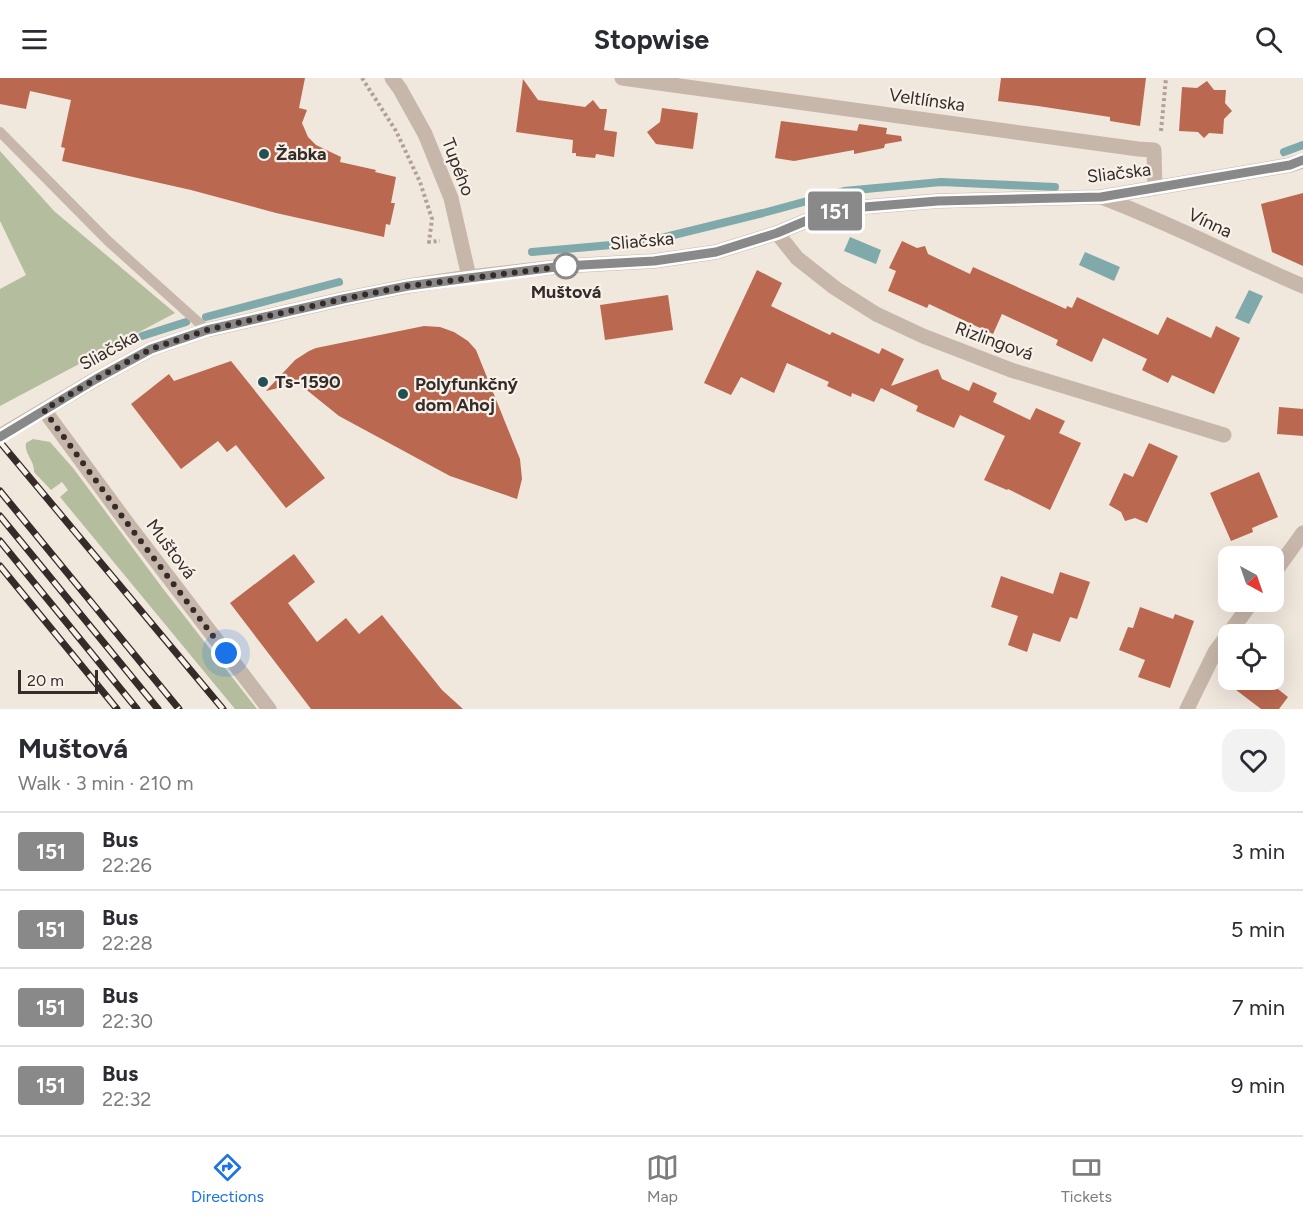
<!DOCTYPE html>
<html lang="en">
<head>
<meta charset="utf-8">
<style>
  body { margin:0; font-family:Figtree,sans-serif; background:#f2f2f3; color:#2b2b33; height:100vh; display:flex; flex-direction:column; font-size:22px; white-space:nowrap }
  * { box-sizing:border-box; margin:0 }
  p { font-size:20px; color:#7c7c81 }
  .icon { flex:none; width:33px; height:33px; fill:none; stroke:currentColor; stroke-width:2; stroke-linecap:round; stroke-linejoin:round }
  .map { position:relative; height:631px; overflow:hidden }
  .sheet { display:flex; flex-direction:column; background:#fff; flex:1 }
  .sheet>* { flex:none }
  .badge { padding:0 12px; border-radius:4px; font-size:21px; line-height:39px }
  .needle { width:39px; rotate:140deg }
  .tools { position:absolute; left:1218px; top:468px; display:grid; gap:12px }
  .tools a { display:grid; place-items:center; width:66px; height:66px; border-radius:12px; background:#fff; box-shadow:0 6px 24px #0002; font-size:30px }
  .scale { position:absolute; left:18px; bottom:15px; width:80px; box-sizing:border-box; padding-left:6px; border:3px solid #352c29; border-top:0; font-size:16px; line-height:21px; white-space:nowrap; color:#352c29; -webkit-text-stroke:4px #f8f1e9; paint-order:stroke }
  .you { position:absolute; width:30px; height:30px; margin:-15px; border:4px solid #fff; border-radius:50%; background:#1a73e8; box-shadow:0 0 0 9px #1a73e833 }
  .map>.badge { position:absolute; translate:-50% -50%; box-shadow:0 0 0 3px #fff }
  .round { display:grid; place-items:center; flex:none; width:63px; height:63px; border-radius:18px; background:#f2f2f3 }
  .head { display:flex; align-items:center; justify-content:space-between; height:102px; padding:0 18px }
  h1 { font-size:28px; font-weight:700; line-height:45px }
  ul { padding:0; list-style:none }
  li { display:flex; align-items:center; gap:18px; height:78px; padding:0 18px; border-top:2px solid #e1e1e2 }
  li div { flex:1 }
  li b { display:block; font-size:22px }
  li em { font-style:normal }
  li .badge { min-width:66px; font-weight:700; text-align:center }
  header { display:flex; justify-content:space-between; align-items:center; height:78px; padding:0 18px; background:#fff; font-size:27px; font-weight:700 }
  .dock { display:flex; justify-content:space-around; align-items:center; height:84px; border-top:2px solid #e1e1e2; background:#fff; font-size:16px; color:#7c7c81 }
  .dock a { display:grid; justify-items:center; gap:3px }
  .dock .on { color:#1a73e8 }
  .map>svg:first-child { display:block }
</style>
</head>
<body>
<header><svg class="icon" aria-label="menu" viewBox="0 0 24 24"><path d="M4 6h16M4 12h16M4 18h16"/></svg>Stopwise<svg class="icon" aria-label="search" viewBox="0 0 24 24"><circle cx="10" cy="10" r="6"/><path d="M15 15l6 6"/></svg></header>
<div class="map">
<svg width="1303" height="631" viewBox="0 0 1303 631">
  <rect width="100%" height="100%" fill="#f0e7dd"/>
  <g fill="#b4bd9e">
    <path d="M0,73L54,133L175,235L0,328V211L26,197L0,143Z"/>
    <path d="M33,361L50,364L73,390L164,512L257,631H235L60,419L68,412L62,404L51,412L34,394C35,383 24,376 26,365Z"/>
  </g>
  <g fill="#7fa9aa">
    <path d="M850,159L881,172L876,186L844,173Z"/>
    <path d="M1085,174L1120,189L1114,203L1079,187Z"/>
    <path d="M1249,212L1263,218L1249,246L1235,240Z"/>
  </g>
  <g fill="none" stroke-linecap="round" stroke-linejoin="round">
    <g stroke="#7fa9aa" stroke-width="8">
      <path d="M1284,74L1303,67"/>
      <path d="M532,174L645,164L763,135L844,113L941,104L1055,109"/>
      <path d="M206,239L339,204"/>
      <path d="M142,258L186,244"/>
    </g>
  </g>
  <g fill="#ba6850">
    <path d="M0,0H305L299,30L307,32L302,45L308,59L316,67L341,79L340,84L376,92L375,94L396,99L391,125H395L390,147L386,146L384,159L276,135L191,112L62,83L65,70L61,69L71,22L30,13L26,31L0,26Z"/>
    <path d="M1001,0H1146L1140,48L1110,43V39L1038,28L998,23Z"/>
    <path d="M523,1L538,22L585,29L593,22L600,31H607L604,52L617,54L614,79L596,76L595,80L576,78V75H572L573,62L516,54Z"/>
    <path d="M1207,3L1214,12H1226L1225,25L1232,33L1224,41L1223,56L1209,55L1204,60L1198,54L1179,53L1182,9L1197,10Z"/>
    <path d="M662,30L698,35L693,71L656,66L647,54L660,44Z"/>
    <path d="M781,43L857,53L859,46L887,50L886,56L901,58L902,63L885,66L884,70L854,76V72L794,83L775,80Z"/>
    <path d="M1303,115V188L1272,174L1261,126Z"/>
    <path d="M902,163L917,170L925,168L928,176L970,196L973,189L1066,231L1067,228L1072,230L1077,219L1158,257L1167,239L1211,260L1216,248L1240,260L1214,316L1172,297L1168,305L1142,292L1147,281L1103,260L1092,284L1056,267L1058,262L1002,236L993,256L929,226L927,230L888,213L896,193L889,190Z"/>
    <path d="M757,192L782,205L771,228L830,257L832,254L879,276L882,270L904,281L891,308L938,291L942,301L969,313L973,304L997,315L993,324L1030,342L1036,330L1065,343L1059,355L1081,365L1050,432L1008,411L1007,412L984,402L1005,358L960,337L954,350L916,333L918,328L881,310L874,324L852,315L851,319L827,308L829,304L787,285L774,315L741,299L731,317L704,305Z"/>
    <path d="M668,217L673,252L605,262L600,227Z"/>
    <path d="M424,248L440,249L454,254L468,263L476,272L520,381L522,401L517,421L450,398L339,338L298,305L266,313L295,282L309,273L316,270Z"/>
    <path d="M231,283L325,400L286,430L236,367L227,374L218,363L181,391L131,326L169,296L174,303Z"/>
    <path d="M1279,329L1303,331V358L1277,356Z"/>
    <path d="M1149,365L1178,378L1147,445L1135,440L1125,443L1121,434L1109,427L1124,395L1133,399Z"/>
    <path d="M1259,394L1278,439L1252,450L1253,454L1231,463L1210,415Z"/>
    <path d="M294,476L315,504L288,525L317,564L346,540L359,556L382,537L442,612L463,631H311L230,525Z"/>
    <path d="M1060,494L1090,504L1077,541L1070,539L1060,564L1033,555L1027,574L1008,567L1018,538L991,529L1001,498L1053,516Z"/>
    <path d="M1140,529L1173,541L1175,536L1194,543L1170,610L1138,599L1145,582L1119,572L1128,549L1133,550Z"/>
    <path d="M1223,602H1266L1288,619L1279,631H1261Z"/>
  </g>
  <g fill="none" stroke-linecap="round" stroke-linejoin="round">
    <g stroke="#b2a194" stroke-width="4" stroke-dasharray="3 3" stroke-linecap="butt">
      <path d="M362,0L396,53L420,104L432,141L429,164L440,163"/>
      <path d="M1161,53L1166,0"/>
    </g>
    <path stroke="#c7b7aa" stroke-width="10" d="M0,54L108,163L207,252"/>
    <g stroke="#c7b7aa" stroke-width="15">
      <path d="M392,0L400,11L425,56L451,120L469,199"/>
      <path d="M622,0L1138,71L1154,72L1155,110"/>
      <path d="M1101,119C1170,145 1235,179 1303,208"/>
      <path d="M777,155L797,180L835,210L876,236L923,258L1011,292L1224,357"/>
      <path d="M44,332L127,445L269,631"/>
      <path d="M5,355L96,301L151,271L207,252L343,221L408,208L469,199L564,188L654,183L716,174L777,155L820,137L852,130L937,123L1101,119L1290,87L1303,83"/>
      <path d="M1274,495L1303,455"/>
      <path d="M1187,631L1215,574L1252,524"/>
    </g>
    <g stroke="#352c29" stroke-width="7">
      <g id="rail">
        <path d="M0,364L223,631"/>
        <path d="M0,413L179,631"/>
        <path d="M0,438L158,631"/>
        <path d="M0,463L137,631"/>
        <path d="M0,488L117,631"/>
      </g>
    </g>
    <use href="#rail" stroke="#f8f1e9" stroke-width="4.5" stroke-dasharray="14" stroke-linecap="butt"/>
  </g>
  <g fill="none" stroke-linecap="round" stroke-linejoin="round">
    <g stroke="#fff" stroke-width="14">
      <path id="line" d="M0,359L96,301L151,271L207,252L343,221L408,208L469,200L564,188L654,183L716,174L777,155L820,137L852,130L938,123L1101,119L1290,87L1303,82"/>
    </g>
    <use href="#line" stroke="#898989" stroke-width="9"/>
    <path stroke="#352c29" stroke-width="6" stroke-dasharray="0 10.8" d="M226,575L127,445L44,332L96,301L151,271L207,252L343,221L408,208L566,188"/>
  </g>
  <g fill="#225053" stroke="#f8f1e9" stroke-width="2">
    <circle cx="264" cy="76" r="6"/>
    <circle cx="263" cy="304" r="6"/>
    <circle cx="403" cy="316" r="6"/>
  </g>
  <circle fill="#fff" stroke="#898989" stroke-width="3" cx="566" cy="188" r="12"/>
  <g text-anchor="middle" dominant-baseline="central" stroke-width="4.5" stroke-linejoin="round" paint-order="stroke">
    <g font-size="18" fill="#352c29" stroke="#f8f1e9">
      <text transform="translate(927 22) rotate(8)">Veltlínska</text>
      <text transform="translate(458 89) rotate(69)">Tupého</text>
      <text transform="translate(1119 95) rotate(-7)">Sliačska</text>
      <text transform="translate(1210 145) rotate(25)">Vínna</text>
      <text transform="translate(642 163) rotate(-5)">Sliačska</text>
      <text transform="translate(994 263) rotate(20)">Rizlingová</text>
      <text transform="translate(109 272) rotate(-29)">Sliačska</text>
      <text transform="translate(171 471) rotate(53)">Muštová</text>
    </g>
    <g font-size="18" font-weight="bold" fill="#352c29" stroke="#f8f1e9" text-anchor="start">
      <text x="276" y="76">Žabka</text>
      <text x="275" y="304">Ts-1590</text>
      <text x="415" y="306">Polyfunkčný<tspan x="415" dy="21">dom Ahoj</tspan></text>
    </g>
    <g font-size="18" font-weight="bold" fill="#352c29" stroke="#f8f1e9">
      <text x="566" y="214">Muštová</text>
    </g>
  </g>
</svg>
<div class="tools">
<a><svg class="needle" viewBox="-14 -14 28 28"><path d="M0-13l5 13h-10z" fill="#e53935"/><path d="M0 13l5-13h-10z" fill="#7c7c81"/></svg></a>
<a><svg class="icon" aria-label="locate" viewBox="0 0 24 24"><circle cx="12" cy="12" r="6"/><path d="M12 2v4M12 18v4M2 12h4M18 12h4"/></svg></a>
</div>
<div class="scale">20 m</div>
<div class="you" style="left:226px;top:575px"></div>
<b class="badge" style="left:835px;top:133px;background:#898989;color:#fff">151</b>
</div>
<section class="sheet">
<div class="head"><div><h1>Muštová</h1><p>Walk · 3 min · 210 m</p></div><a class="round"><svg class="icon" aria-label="heart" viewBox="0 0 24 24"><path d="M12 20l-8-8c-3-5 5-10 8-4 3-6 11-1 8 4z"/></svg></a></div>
<ul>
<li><span class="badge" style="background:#898989;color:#fff">151</span><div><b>Bus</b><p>22:26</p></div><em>3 min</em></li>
<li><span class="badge" style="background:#898989;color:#fff">151</span><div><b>Bus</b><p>22:28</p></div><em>5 min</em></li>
<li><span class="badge" style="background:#898989;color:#fff">151</span><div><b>Bus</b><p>22:30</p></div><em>7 min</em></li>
<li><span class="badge" style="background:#898989;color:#fff">151</span><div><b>Bus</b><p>22:32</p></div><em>9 min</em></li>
</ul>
</section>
<nav class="dock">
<a class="on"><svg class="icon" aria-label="directions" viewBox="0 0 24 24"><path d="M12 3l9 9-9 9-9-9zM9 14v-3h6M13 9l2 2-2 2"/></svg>Directions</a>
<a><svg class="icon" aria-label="map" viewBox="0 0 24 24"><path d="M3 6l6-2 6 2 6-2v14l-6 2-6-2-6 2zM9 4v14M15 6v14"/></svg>Map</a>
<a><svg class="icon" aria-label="tickets" viewBox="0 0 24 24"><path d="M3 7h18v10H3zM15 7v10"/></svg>Tickets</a>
</nav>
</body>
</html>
